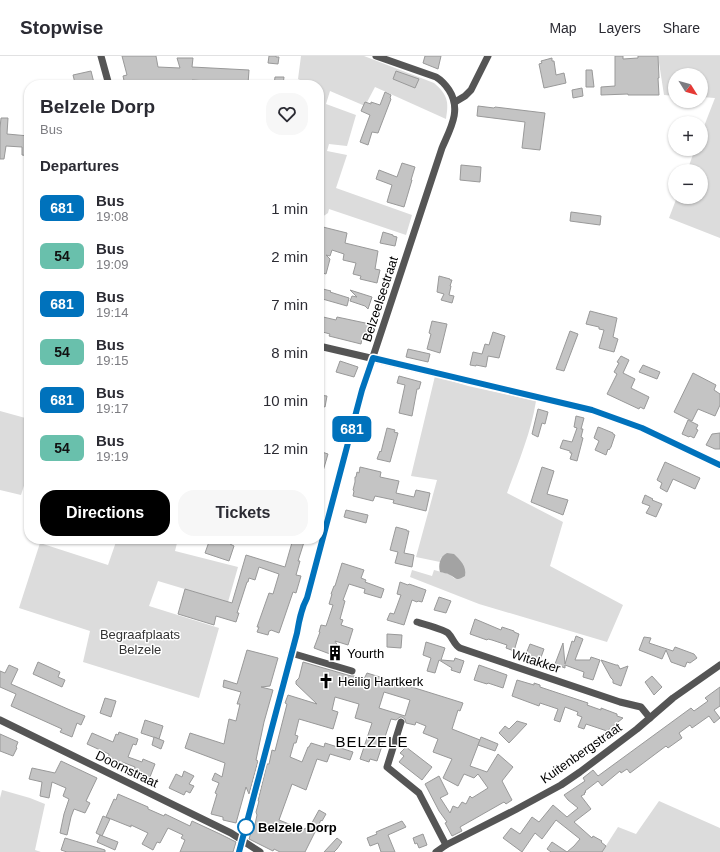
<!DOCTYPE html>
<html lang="en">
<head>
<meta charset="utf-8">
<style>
  body { margin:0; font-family:Arial,sans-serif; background:#f7f7f7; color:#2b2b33; height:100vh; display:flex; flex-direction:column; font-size:15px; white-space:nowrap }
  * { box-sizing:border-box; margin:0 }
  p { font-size:13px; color:#7c7c81 }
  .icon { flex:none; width:22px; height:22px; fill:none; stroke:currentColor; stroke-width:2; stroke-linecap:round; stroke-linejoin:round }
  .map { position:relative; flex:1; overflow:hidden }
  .drawer { position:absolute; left:24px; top:24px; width:300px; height:464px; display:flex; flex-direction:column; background:#fff; border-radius:16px; box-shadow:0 1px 3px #0004 }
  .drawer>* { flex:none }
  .badge { padding:0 8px; border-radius:6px; font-size:14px; line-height:26px }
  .needle { width:26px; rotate:127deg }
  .controls { position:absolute; left:668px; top:12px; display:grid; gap:8px }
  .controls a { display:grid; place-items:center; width:40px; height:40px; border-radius:50%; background:#fff; box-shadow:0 1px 3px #0004; font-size:20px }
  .map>.badge { position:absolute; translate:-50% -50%; box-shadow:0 0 0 2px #fff }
  h2 { padding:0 16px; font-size:15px; line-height:36px }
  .round { display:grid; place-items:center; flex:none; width:42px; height:42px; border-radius:16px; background:#f7f7f7 }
  .overview { display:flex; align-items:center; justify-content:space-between; height:68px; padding:0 16px }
  h1 { font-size:19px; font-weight:600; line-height:30px }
  .cta { display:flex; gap:8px; margin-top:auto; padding:8px 16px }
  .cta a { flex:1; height:46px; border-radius:16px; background:#000; color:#fff; font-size:16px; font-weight:600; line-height:46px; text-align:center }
  .cta a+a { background:#f7f7f7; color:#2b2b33 }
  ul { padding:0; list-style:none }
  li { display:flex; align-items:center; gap:12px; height:48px; padding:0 16px }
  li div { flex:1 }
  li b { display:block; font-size:15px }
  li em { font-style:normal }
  li .badge { min-width:44px; font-weight:700; text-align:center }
  header { display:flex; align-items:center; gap:24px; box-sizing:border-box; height:56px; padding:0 20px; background:#fff; border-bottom:1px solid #e1e1e2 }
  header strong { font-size:19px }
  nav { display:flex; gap:22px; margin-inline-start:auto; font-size:14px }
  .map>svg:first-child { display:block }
</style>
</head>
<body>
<header>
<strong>Stopwise</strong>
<nav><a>Map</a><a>Layers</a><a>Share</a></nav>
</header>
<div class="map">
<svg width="720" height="796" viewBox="0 0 720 796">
  <rect width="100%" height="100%" fill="#fff"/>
  <g fill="#dcdcdc">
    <path d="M301,0H364L434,27C448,39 449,46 446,63L375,31L365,50L330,35L326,48L356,59L347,90L329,88L327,95L347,99L336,132L412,159L406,179L329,153L328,157L319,163V29H311L298,23Z"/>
    <path d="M658,0H720V182L669,162L677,141H701V115H687L695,93H701V78L715,42L701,41V19H675V40L664,39Z"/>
    <path d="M435,320L468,330L536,345C531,377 518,407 507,437L563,466L550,510L623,549L607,586L479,548L410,521L412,514L432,520L434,514L449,518L455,523L441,501L440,506L416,501L437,424L411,420Z"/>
    <path d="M0,355L29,363V414L21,439L0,434Z"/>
    <path d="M117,483H178L175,495L238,511L228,546L158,525L149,550L219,572L199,642L83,606L90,575L19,552L40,487L108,509Z"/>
    <path d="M2,734L30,742L45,748L35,794L41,796H0V742Z"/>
    <path d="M659,745L720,772V796H602L618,771L636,778Z"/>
  </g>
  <path fill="#a3a3a3" d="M447,497L454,498C460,504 467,510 465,520C457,525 457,523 450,519C447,517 443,517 440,516C438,509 440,500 447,497Z"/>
  <g fill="#c4c4c4" stroke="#999" fill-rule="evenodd">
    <path d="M122,0H156L158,11L180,12L177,2H193L192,11L249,14L248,28L224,27V26L192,24V27H183L182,28L180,27L170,26L168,28L166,26L157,25L141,29H125L123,20L127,19Z"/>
    <path d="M269,0H276V1H279L278,8L268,7Z"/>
    <path d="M425,0H441L438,13L423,7Z"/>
    <path d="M615,0H623V3L638,2V0H658L659,22H658L659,39H628V38L601,39V31L615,30Z"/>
    <path d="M552,2V5H554L556,19L564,17L566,27L544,32L539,8L542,7L541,5Z"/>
    <path d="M586,14H592L594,31H586Z"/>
    <path d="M91,15L94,27L87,29H82L81,26L75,27L73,19Z"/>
    <path d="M396,15L419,23L415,32L393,23Z"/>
    <path d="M275,21H284L283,29H274Z"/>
    <path d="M582,32L583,40L573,42L572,34Z"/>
    <path d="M385,36L391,39L390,42L391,43L378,77L372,76L368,89L360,86L370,59L361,55L365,46L371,48V46L380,49Z"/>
    <path d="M478,50L494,52L495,51L545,57L540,94L522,92L525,66L477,60Z"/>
    <path d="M1,62H8L7,78L29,80V100L22,99V91L6,90L4,103H0V72Z"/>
    <path d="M402,107L415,111L411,124H412L404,151L387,146L392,129L376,123L379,114L397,121Z"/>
    <path d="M461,109L481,111L480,126L460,124Z"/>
    <path d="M571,156L601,160L600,169L570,165Z"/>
    <path d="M319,170L347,177L345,187L378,195L375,213L380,214L377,227L360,223L361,220L353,218L356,207L343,204L344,198L332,194L330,200L326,199L330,203L326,218L319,216Z"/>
    <path d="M383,176L393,179V180L397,181L395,190L380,187Z"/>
    <path d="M439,220L450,223V224H452L450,230H451L449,239L454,240L452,247L441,244L444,238L437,236Z"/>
    <path d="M319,232L331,235L330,236L349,242L347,250L319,242Z"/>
    <path d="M350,234L372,241L368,253L365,250L350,245L352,240L357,241Z"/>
    <path d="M590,255L617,262L613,281L618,283L614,296L599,292L604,274L599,273V271L586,268Z"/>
    <path d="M319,260L336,264L337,261L370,268L367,283L362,282L361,288L329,280L330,278L319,275Z"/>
    <path d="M432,265L447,268L440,297L427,293L431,278L429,277Z"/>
    <path d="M570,275L578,278L564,315L556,313Z"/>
    <path d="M493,276L505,280L499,302L488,300L486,311L476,309V310L470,309L473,296L482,298L485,288L489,289Z"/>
    <path d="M408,293L430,298L428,306L406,301Z"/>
    <path d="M621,300L629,304L623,317L635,323L631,332L649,341L644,353L640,351L639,353L607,338L617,318L614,316L619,307L617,306Z"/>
    <path d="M340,305L358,311L354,321L336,316Z"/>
    <path d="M643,309L660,316L657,323L639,316Z"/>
    <path d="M693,317L716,329L714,334L720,338V349L715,360L698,353L692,365L674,356Z"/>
    <path d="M399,320L421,326L419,333H417L412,360L399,357L405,329L397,327Z"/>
    <path d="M319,339L327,340L325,351L319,349Z"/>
    <path d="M538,353L548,356L545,368L542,367L538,381L532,378Z"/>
    <path d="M576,360L584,362L581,373H583L581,381L583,382L577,405L570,403L572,397H570V395L560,392L563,384L572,386L577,372L574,371Z"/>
    <path d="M688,364L698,369L696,373L698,374L694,382L690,380L689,381L682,378Z"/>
    <path d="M598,371L601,372L613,377V378L615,379L611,391L609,394L608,393L606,399L595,394L599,385L594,382Z"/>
    <path d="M387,372L395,374L394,376L398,377L390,406L377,403L380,395L381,396Z"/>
    <path d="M720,377V393H715L706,389L712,378Z"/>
    <path d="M319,395L328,398L321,422H319Z"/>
    <path d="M665,406L700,422L695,433L673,423L667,436L660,432L662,427L657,424Z"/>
    <path d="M360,411L381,416L380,421L399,425L396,437L414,441L416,434L430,437L426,455L393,447L394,444L375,440L373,445L353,440L354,435L353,434L355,426V421H356L357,416L359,417Z"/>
    <path d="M542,411L554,415L547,438L568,444L563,459L531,446Z"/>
    <path d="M645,439L653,443L652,444L662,448L656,461L646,457L650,450L642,447Z"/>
    <path d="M346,454L368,459L366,467L344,461Z"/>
    <path d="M396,471L407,474V475H409L404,497L414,499L412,511L395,507L398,496L390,494Z"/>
    <path d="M210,483H225L231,485L230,488L234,490L229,505L205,497Z"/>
    <path d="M293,483H305L298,505H300L296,519L301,520L296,537L293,536L279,577L271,574L270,575H269L268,579L257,576L259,571H257L269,537L273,538L279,518L259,511L255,524L249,522L248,526H247L237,557H239L236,566L216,560L214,569L178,558L185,533L232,547L246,499L285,511Z"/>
    <path d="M342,507L364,514L361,522L366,524L365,526L384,533L381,542L364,537L365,533L349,528L343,544L345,545L340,563L343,564L341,569L353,573L348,589L335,585L340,594L339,599L338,601L333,604L330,598L314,592L320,576H319L321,569L326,570L333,549L329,548L332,538H331L334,530H335Z"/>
    <path d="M400,526L408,529L409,528L426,534L422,546L418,545L417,546L412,544L404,569L387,564L390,557L394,558L401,539L397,538Z"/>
    <path d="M439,541L451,545L446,557L434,554Z"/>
    <path d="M475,563L501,574L502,571L514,575V576L519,578L514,595L506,592L507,589L492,584L488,583L487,584L470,578Z"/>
    <path d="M387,578L402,579L401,592L387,591Z"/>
    <path d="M576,580L583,583L575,604H590L591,601L600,604L593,624L583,621L584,616L565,609V612L555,608L563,587L565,608L572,585L574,586Z"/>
    <path d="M644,581L651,582L649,587L673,595L675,591L694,598L697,602L690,607L687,606L685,611L671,606L666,594L662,603L639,594Z"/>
    <path d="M426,586L445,592L441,604L454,605L455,602L464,605L460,617L451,614L452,612L439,604L435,617L427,615L431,602L423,599Z"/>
    <path d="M530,588L544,593L540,604L526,598Z"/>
    <path d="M247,594L278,602L270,630L261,631L273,634L264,666L256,704L258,705L249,738L246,731L236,767L223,764V761L211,758L217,738L215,737L219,727L212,724L215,717L222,721L225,707L185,692L190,677L224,688L229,663L236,665L240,648H237L241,636L223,631L224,624L237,628Z"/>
    <path d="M601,604L616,609H618L620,613L628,610L621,630L613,627V624L611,622Z"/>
    <path d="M38,606L60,616L58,621L65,624L62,631L33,618Z"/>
    <path d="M303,606L351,620H354L364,623L367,617L463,647L460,655L458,654L452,673L480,684L470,710L487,716L498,698L513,711L502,725L512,744L506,748L504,746L460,771L462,775L452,780L445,767L447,766L439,755L425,728L439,720L448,738L440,742L441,743L450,757L453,750L458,752L462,746L466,748L470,740L472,742L488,732L478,718L474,722L464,718L458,730L443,722L452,703L433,696L438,683L423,677L426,670L416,666L415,669L406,667L405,663L402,661H400L396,664L391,663L377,705L370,703L369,706L360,703L372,667L355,662L359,648L335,641L332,654L338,656L333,673L299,663L295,679L298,680L296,687H294L290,701L302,706L308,691H309L311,687L324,691L325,687L353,696L350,704L330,698L327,706L317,703L306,734L292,728L279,764L304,774L305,772L308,774L319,754L326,758L322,765L321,764L305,796H280L274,793L273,795L249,783L252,773H254L257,759L256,756L259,745H258L267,708H269L272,694L275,695L287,648L285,647L288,639L317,648L296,628V625L299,622ZM384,636L410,644L405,660L379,652Z"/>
    <path d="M9,609L18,613L11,628L70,654L85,660L81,669L77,667L72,681L60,676L62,673L11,650L16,638L0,631V615L5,617Z"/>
    <path d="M479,609L507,619L503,632L488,627L487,628L474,624Z"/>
    <path d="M652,620L662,631L654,639L645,626Z"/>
    <path d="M517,624L534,629V627L540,629V631L588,647L587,649L601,654V652L617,658V660L623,662L607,675L586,668L584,673L578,671L582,661L577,659L578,656L565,651L560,666L554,664L558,653L540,647L539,650L512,640Z"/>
    <path d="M720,631V650L714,654L720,662L714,667L709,660L692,672L690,669L679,677L682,682L668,692L666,690L630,717L627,713L621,717L620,715L602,730L598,725L585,735L586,736L584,737L585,738L581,740L591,753L574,766L592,782L593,780L602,785L601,786L606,790L602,796H551L547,793L552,786L567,796L574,790L580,783L556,764L542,783L535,777L522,796L503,782L511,772L520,778L532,761L539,766L553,749L567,761L578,752L568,744L564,739L585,725L583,722L593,714L598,720L691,652L694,655L708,645L705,642Z"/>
    <path d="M105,642L116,645L111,661L100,657Z"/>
    <path d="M145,664L163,670L159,683L141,677Z"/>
    <path d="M517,665L527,668L509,687L499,677L505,670L509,673Z"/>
    <path d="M119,676L138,683L136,689L133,688L128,701L142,706L143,703L155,708L148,726L132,719L135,711L122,706L121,707L108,702L109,698L87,688L92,677L113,686L116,678L118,679Z"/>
    <path d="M0,678L18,686L16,691L17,692L13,700L0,695Z"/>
    <path d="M154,681L164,685L161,693L152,689Z"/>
    <path d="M481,681L498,688L495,695L478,689Z"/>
    <path d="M406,691L432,711L422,724L399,706L404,700L400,697Z"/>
    <path d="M61,705L97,722L86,745L90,747L85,757L74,753L71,761L67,779L60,777L64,758L69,743L63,740L66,732L52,726L49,742L40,740L42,726L29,723L32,712L55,717Z"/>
    <path d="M184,715L194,720L189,728L194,730L190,737L186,735L184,739L169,732L176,718L182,721Z"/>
    <path d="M118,738L148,751V753L164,760L165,758L190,770L192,765L220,778L236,786L233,796H180L185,784L181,782L183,779L168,772L160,787L157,786L153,794L142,788L148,777L131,769V771L106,761L114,743L116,744Z"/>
    <path d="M103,760L110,763L102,780L96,777Z"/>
    <path d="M402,765L406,771L388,779L395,796H381L378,787L370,790L367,782L377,778L376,776Z"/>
    <path d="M423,778L427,789L419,792L417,787L415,788L413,782Z"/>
    <path d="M100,779L118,786L115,794L97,786Z"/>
    <path d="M65,782L105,794V796H67L61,794Z"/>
    <path d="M337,782L342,786L337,793L334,796H324Z"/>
  </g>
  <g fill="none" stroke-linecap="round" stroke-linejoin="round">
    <g stroke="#555" stroke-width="7">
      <path d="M101,0L109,29"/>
      <path d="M455,46L465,40L471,34L488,0"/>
      <path d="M319,290L593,354L642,372L720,409"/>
      <path d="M417,566C424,568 443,573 448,577C453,582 454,589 460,592L620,646L641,651L650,662"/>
      <path d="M291,597L352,615"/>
      <path d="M0,664L231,777L260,796"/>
      <path d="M401,666L387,711L419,737L446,789"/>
      <path d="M239,796L297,577C299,565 301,553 307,542L362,334L442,92C450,73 462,54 449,34C445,28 441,24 436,21L376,0"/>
      <path d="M436,796L446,789L515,754L561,729L580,716L637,673L673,642L720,609"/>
    </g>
  </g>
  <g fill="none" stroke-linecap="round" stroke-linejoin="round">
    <g stroke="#fff" stroke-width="9">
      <path id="line" d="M239,796L297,577C299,565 301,553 307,542L362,334L373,302L592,354L642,372L720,409"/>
    </g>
    <use href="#line" stroke="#0072bc" stroke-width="6"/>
  </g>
  <defs>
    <g id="building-bare" transform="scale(1.2)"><path d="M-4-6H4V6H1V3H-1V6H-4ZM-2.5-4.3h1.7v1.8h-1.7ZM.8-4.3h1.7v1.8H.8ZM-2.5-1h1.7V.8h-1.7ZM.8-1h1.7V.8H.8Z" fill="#000" stroke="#fff" stroke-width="2.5" paint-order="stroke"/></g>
    <g id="church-bare" transform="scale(1.2)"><path d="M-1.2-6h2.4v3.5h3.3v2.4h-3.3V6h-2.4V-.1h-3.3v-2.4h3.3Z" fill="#000" stroke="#fff" stroke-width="2.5" paint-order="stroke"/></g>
  </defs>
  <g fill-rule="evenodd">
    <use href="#building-bare" x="335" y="597"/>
    <use href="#church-bare" x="326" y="625"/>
  </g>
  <circle fill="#fff" stroke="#0072bc" stroke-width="2" cx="246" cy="771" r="8"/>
  <g text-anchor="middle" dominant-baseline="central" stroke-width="3" stroke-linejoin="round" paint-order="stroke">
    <g font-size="13" fill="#000" stroke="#fff">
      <text transform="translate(380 243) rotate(-72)">Belzeelsestraat</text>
      <text transform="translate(536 605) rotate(18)">Witakker</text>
      <text transform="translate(581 697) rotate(-35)">Kuitenbergstraat</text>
      <text transform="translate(127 713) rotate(26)">Doornstraat</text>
    </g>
    <g font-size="13" fill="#333" stroke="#fff">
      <text x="140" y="578">Begraafplaats<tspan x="140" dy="15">Belzele</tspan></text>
    </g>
    <g font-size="13" fill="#000" stroke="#fff" text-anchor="start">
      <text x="347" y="597">Yourth</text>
      <text x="338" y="625">Heilig Hartkerk</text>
    </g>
    <g font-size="13" font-weight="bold" fill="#000" stroke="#fff" text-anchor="start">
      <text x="258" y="771">Belzele Dorp</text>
    </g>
    <g font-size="15" letter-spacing="1" fill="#000" stroke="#fff">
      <text x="372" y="685">BELZELE</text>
    </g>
  </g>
</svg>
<div class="controls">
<a><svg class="needle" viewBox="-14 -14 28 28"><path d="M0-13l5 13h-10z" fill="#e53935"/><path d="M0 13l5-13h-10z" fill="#7c7c81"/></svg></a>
<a>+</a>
<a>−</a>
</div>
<b class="badge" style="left:352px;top:373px;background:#0072bc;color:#fff">681</b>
<section class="drawer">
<div class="overview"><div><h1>Belzele Dorp</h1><p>Bus</p></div><a class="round"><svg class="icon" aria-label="heart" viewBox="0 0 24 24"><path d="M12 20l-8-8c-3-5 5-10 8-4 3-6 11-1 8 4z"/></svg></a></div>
<h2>Departures</h2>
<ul>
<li><span class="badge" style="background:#0072bc;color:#fff">681</span><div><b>Bus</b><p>19:08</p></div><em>1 min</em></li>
<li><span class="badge" style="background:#69c0ac;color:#111">54</span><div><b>Bus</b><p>19:09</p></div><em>2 min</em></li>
<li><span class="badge" style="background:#0072bc;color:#fff">681</span><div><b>Bus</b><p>19:14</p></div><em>7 min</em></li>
<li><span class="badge" style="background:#69c0ac;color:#111">54</span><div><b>Bus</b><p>19:15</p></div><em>8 min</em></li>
<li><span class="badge" style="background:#0072bc;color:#fff">681</span><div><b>Bus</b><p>19:17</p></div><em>10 min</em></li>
<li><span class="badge" style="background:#69c0ac;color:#111">54</span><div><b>Bus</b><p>19:19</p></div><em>12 min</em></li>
</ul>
<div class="cta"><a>Directions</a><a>Tickets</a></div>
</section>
</div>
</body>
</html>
